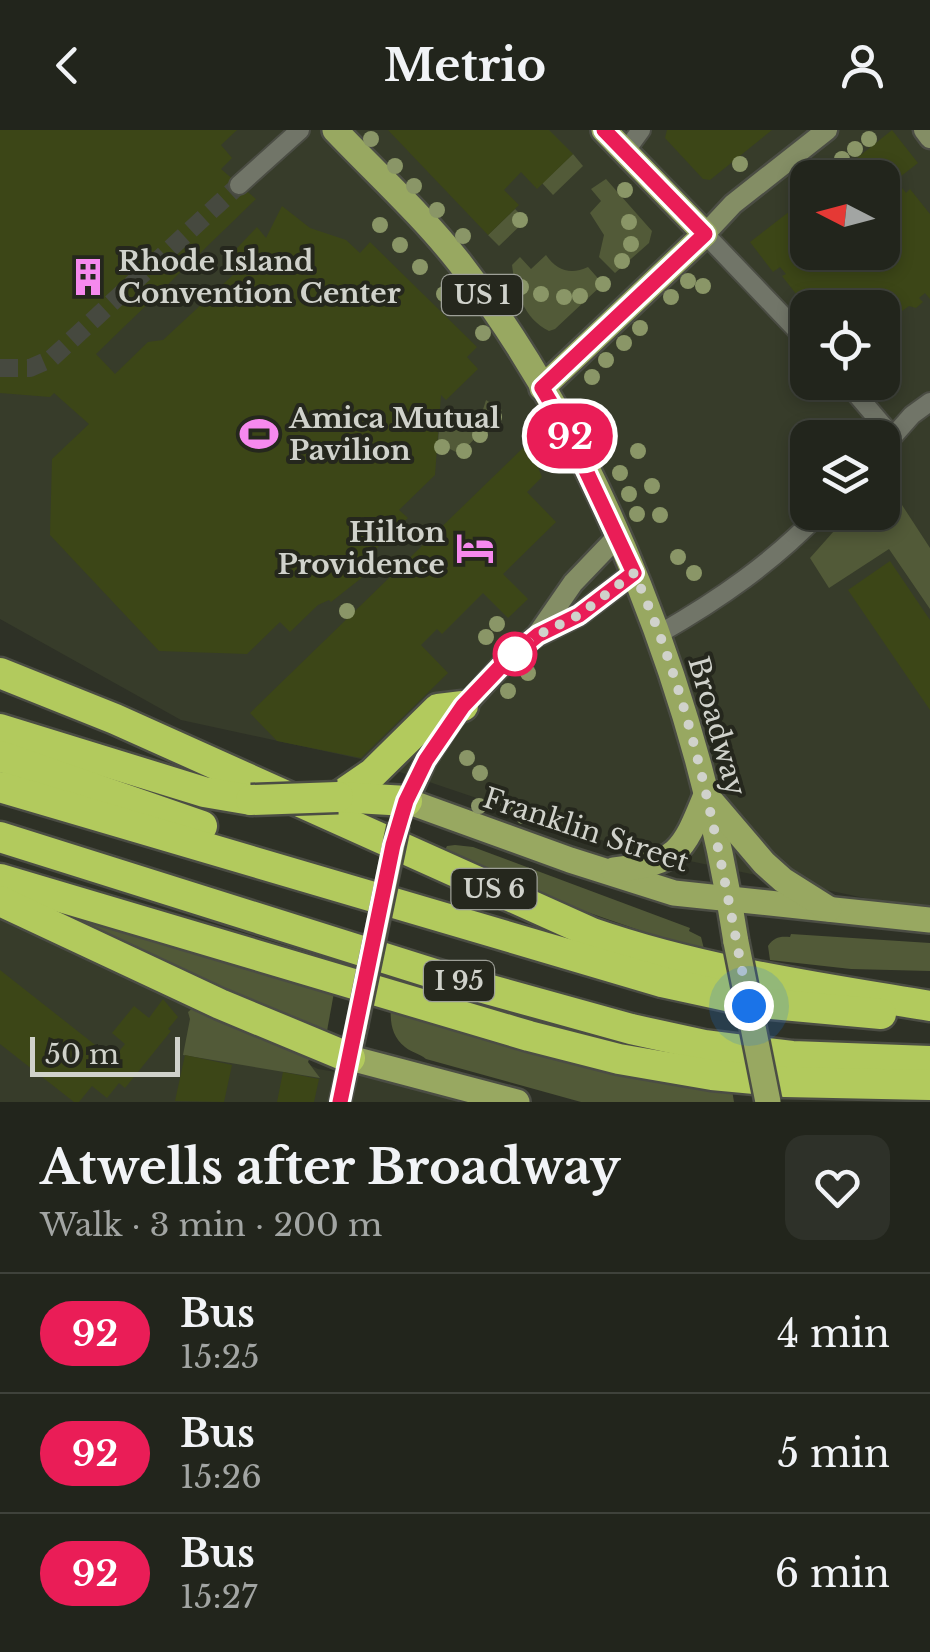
<!DOCTYPE html>
<html lang="en">
<head>
<meta charset="utf-8">
<style>
  body { margin:0; font-family:"Libre Baskerville",serif; background:#2e3129; color:#f1f3f6; height:100vh; display:flex; flex-direction:column; font-size:38px; white-space:nowrap }
  * { box-sizing:border-box; margin:0 }
  p { font-size:32px; color:#a2a5a3 }
  .icon { flex:none; width:55px; height:55px; fill:none; stroke:currentColor; stroke-width:2; stroke-linecap:round; stroke-linejoin:round }
  .map { position:relative; height:972px; overflow:hidden }
  .panel { display:flex; flex-direction:column; background:#22251c; flex:1 }
  .panel>* { flex:none }
  .badge { padding:0 20px; border-radius:32px; font-size:35px; line-height:65px }
  .needle { width:65px; rotate:276deg }
  .fabs { position:absolute; left:790px; top:30px; display:grid; gap:20px }
  .fabs a { display:grid; place-items:center; width:110px; height:110px; border-radius:20px; background:#22251c; box-shadow:0 5px 15px #0003,0 0 0 2px #3f423b; font-size:50px }
  .scale { position:absolute; left:30px; bottom:25px; width:150px; box-sizing:border-box; padding-left:10px; border:5px solid #d0d2cb; border-top:0; font-size:28px; line-height:35px; white-space:nowrap; color:#d0d2cb; -webkit-text-stroke:8px #25271d; paint-order:stroke }
  .you { position:absolute; width:50px; height:50px; margin:-25px; border:8px solid #fff; border-radius:50%; background:#1a73e8; box-shadow:0 0 0 15px #1a73e833 }
  .map>.badge { position:absolute; translate:-50% -50%; box-shadow:0 0 0 5px #fff }
  .round { display:grid; place-items:center; flex:none; width:105px; height:105px; border-radius:20px; background:#2e3129 }
  .summary { display:flex; align-items:center; justify-content:space-between; height:170px; padding:0 40px }
  h1 { font-size:48px; font-weight:700; line-height:75px }
  ul { padding:0; list-style:none }
  li { display:flex; align-items:center; gap:30px; height:120px; padding:0 40px; border-top:2px solid #3f423b }
  li div { flex:1 }
  li b { display:block; font-size:38px }
  li em { font-style:normal }
  li .badge { min-width:110px; font-weight:700; text-align:center }
  header { display:flex; justify-content:space-between; align-items:center; height:130px; padding:0 40px; background:#22251c; font-size:45px; font-weight:700 }
  .map>svg:first-child { display:block }
</style>
</head>
<body>
<header><svg class="icon" aria-label="back" viewBox="0 0 24 24"><path d="M15 5l-7 7 7 7"/></svg>Metrio<svg class="icon" aria-label="person" viewBox="0 0 24 24"><circle cx="12" cy="8" r="4"/><path d="M4 21q1-7 8-7t8 7"/></svg></header>
<div class="map">
<svg width="930" height="972" viewBox="0 0 930 972">
  <rect width="100%" height="100%" fill="#2e3126"/>
  <g fill="#373c2a" fill-rule="evenodd">
    <path d="M0,0H930V776L907,777L619,716L361,629L181,590L0,489ZM808,48H882V122H808ZM808,178H882V252H808ZM808,308H882V382H808Z"/>
    <path d="M0,790L318,939L521,972H0Z"/>
  </g>
  <g fill="#525a38">
    <path d="M573,24L583,36L553,65L542,53Z"/>
    <path d="M606,49L652,101L649,113L615,143L599,127L604,105L590,83L601,71L591,59Z"/>
    <path d="M515,79L526,90L499,116L488,105Z"/>
    <path d="M546,125C557,141 571,145 588,137L603,154L555,199L549,201C524,189 515,160 512,135L520,127L531,139Z"/>
    <path d="M486,270L502,280L460,324L438,313L440,279L450,281L454,294L468,297L481,286Z"/>
    <path d="M883,368L902,375L930,418V479L889,419L829,458L810,428L850,383L882,382Z"/>
    <path d="M455,715L473,717L690,798L689,801L701,807L705,823L581,780L445,720L447,716Z"/>
    <path d="M41,774L335,857L327,901L155,830Z"/>
    <path d="M791,804L930,813V841L851,839L770,830L768,816C774,807 780,806 790,807Z"/>
    <path d="M391,871L732,960L734,972H581L426,929C419,923 412,923 405,917C390,905 390,889 391,871Z"/>
    <path d="M194,877L310,927L308,932L320,948L183,925L190,889L188,882Z"/>
  </g>
  <g fill="#3c4617">
    <path d="M0,0H237L221,15L232,28L221,39L256,69L96,224L115,244L148,212L163,210L233,145L222,134L257,97L266,108L282,76L310,98L346,110L360,123L370,112L477,217L467,227L478,239L446,270L441,265L435,345L399,380L408,388L377,418L373,430L375,432L364,446L331,472L329,470L318,475L290,502L280,492L247,524L159,521L50,405L52,329L89,294L54,263L50,267L0,263Z"/>
    <path d="M388,0H549L573,24L537,59L521,42L504,60L519,75L488,105Z"/>
    <path d="M667,0H772L710,50L703,49L665,8Z"/>
    <path d="M892,0L918,33L896,50L906,63L910,59L930,84V169L925,163L919,168L923,172L916,178L909,176L890,190L882,178H807L782,146L786,144L780,137L773,142L750,112L808,67V122H882V48H832Z"/>
    <path d="M528,313L542,347L527,362L556,392L503,444L528,469L508,488L483,463L442,504L437,499L421,515L448,543L361,628L277,611L250,583Z"/>
    <path d="M890,431L930,490V580L848,460Z"/>
    <path d="M546,679L558,683L555,692L543,688Z"/>
    <path d="M0,840L113,929L125,914L112,903L134,876L149,888L163,869L178,887L168,899L171,901L125,958L119,953L107,968L92,956L79,972H74L0,914Z"/>
    <path d="M185,925L232,935L224,972L175,971Z"/>
    <path d="M283,942L319,949L314,972H277Z"/>
  </g>
  <g fill="none" stroke-linecap="round" stroke-linejoin="round">
    <path stroke="#46493f" stroke-width="18" stroke-dasharray="18 9" stroke-linecap="butt" d="M0,238H30L51,229L239,55"/>
    <g stroke="#4b4d44" stroke-width="22">
      <g id="street">
        <path d="M625,22L641,0"/>
        <path d="M239,55L300,0"/>
        <path d="M705,104L808,212"/>
        <path d="M846,252L892,306"/>
        <path d="M882,319L912,285L930,272"/>
        <path d="M659,504C720,469 772,433 821,382"/>
      </g>
    </g>
    <g stroke="#4b4d44" stroke-width="25">
      <g id="secondary">
        <path d="M924,0L930,8"/>
        <path d="M705,104L733,74L827,0"/>
        <path d="M539,505L579,485L634,443"/>
        <path d="M402,683L426,630L453,589L503,534L537,505L573,453L617,407"/>
        <path d="M340,972L357,896"/>
      </g>
    </g>
    <g stroke="#4b4d44" stroke-width="30">
      <g id="primary">
        <path d="M335,0C376,43 422,85 459,132C604,319 701,579 736,812"/>
        <path d="M542,258L705,104L604,0"/>
        <path d="M407,671L570,730L674,763L930,790"/>
        <path d="M614,740C678,732 682,724 706,665L764,733L783,750L829,779"/>
        <path d="M350,928L517,972"/>
      </g>
    </g>
    <g stroke="#4b4d44" stroke-width="35">
      <g id="highway">
        <path d="M0,543L115,589L592,803C702,841 816,857 930,876"/>
        <path d="M0,599L204,662L251,670"/>
        <path d="M0,626L202,696"/>
        <path d="M0,657L662,852L759,873L881,884"/>
        <path d="M338,667L373,643L438,579L463,576"/>
        <path d="M338,667L407,671"/>
        <path d="M0,707L451,849L631,899L704,915L792,926L930,931"/>
        <path d="M0,749L529,906L619,929L712,945L785,952L930,955"/>
        <path d="M0,771L220,874L350,928"/>
      </g>
    </g>
    <use href="#street" stroke="#717568" stroke-width="18"/>
    <use href="#secondary" stroke="#848e65" stroke-width="20"/>
    <use href="#primary" stroke="#98a861" stroke-width="25"/>
    <use href="#highway" stroke="#b2ca5d" stroke-width="30"/>
    <g stroke="#4b4d44" stroke-width="25" stroke-linecap="butt">
      <path id="secondary-bridge" d="M357,896L399,694"/>
    </g>
    <g stroke="#4b4d44" stroke-width="30" stroke-linecap="butt">
      <path id="primary-bridge" d="M736,812L768,972"/>
    </g>
    <g stroke="#4b4d44" stroke-width="35" stroke-linecap="butt">
      <path id="highway-bridge" d="M251,670L338,667"/>
    </g>
    <use href="#secondary-bridge" stroke="#848e65" stroke-width="20"/>
    <use href="#primary-bridge" stroke="#98a861" stroke-width="25"/>
    <use href="#highway-bridge" stroke="#b2ca5d" stroke-width="30"/>
  </g>
  <g fill="#8a9667">
    <circle cx="371" cy="9" r="8"/>
    <circle cx="869" cy="9" r="8"/>
    <circle cx="855" cy="19" r="8"/>
    <circle cx="842" cy="29" r="8"/>
    <circle cx="740" cy="34" r="8"/>
    <circle cx="395" cy="36" r="8"/>
    <circle cx="414" cy="56" r="8"/>
    <circle cx="625" cy="60" r="8"/>
    <circle cx="437" cy="80" r="8"/>
    <circle cx="520" cy="90" r="8"/>
    <circle cx="629" cy="92" r="8"/>
    <circle cx="380" cy="95" r="8"/>
    <circle cx="463" cy="106" r="8"/>
    <circle cx="631" cy="114" r="8"/>
    <circle cx="400" cy="115" r="8"/>
    <circle cx="622" cy="131" r="8"/>
    <circle cx="420" cy="137" r="8"/>
    <circle cx="688" cy="151" r="8"/>
    <circle cx="603" cy="154" r="8"/>
    <circle cx="703" cy="156" r="8"/>
    <circle cx="521" cy="157" r="8"/>
    <circle cx="444" cy="164" r="8"/>
    <circle cx="541" cy="164" r="8"/>
    <circle cx="580" cy="166" r="8"/>
    <circle cx="564" cy="167" r="8"/>
    <circle cx="671" cy="167" r="8"/>
    <circle cx="640" cy="198" r="8"/>
    <circle cx="483" cy="203" r="8"/>
    <circle cx="624" cy="213" r="8"/>
    <circle cx="606" cy="230" r="8"/>
    <circle cx="592" cy="247" r="8"/>
    <circle cx="494" cy="287" r="8"/>
    <circle cx="480" cy="305" r="8"/>
    <circle cx="541" cy="313" r="8"/>
    <circle cx="442" cy="317" r="8"/>
    <circle cx="464" cy="321" r="8"/>
    <circle cx="638" cy="321" r="8"/>
    <circle cx="620" cy="343" r="8"/>
    <circle cx="652" cy="356" r="8"/>
    <circle cx="629" cy="364" r="8"/>
    <circle cx="637" cy="384" r="8"/>
    <circle cx="660" cy="385" r="8"/>
    <circle cx="678" cy="427" r="8"/>
    <circle cx="694" cy="443" r="8"/>
    <circle cx="347" cy="481" r="8"/>
    <circle cx="497" cy="494" r="8"/>
    <circle cx="486" cy="507" r="8"/>
    <circle cx="528" cy="543" r="8"/>
    <circle cx="508" cy="561" r="8"/>
    <circle cx="467" cy="628" r="8"/>
    <circle cx="480" cy="643" r="8"/>
    <circle cx="479" cy="676" r="8"/>
    <circle cx="508" cy="677" r="8"/>
    <circle cx="523" cy="686" r="8"/>
  </g>
  <g fill="none" stroke-linecap="round" stroke-linejoin="round">
    <g stroke="#fff" stroke-width="22">
      <path id="line" d="M340,972L393,715L406,671L426,630L463,576L503,534L538,505L579,485L634,443L567,300L542,258L705,104L604,0"/>
    </g>
    <use href="#line" stroke="#ea1d57" stroke-width="15"/>
    <path stroke="#d0d2cb" stroke-width="10" stroke-dasharray="0 18" d="M515,524L538,505L579,485L634,443C697,579 720,730 749,876"/>
  </g>
  <defs>
    <g id="building-bare" transform="scale(3)"><path d="M-4-6H4V6H1V3H-1V6H-4ZM-2.5-4.3h1.7v1.8h-1.7ZM.8-4.3h1.7v1.8H.8ZM-2.5-1h1.7V.8h-1.7ZM.8-1h1.7V.8H.8Z" fill="#f689ee" stroke="#25271d" stroke-width="2.5" paint-order="stroke"/></g>
    <g id="stadium-bare" transform="scale(3)"><path d="M0-5a6.5 5 0 1 0 0 10a6.5 5 0 1 0 0-10ZM-3.5-1.8h7v3.6h-7Z" fill="#f689ee" stroke="#25271d" stroke-width="2.5" paint-order="stroke"/></g>
    <g id="hotel-bare" transform="scale(3)"><path d="M-6-4.5h1.5V1H6V5H4.5V3h-9V5H-6ZM-4 0a1.8 1.8 0 1 1 3.6 0ZM.5 0V-2.5h3Q6-2.5 6 0Z" fill="#f689ee" stroke="#25271d" stroke-width="2.5" paint-order="stroke"/></g>
  </defs>
  <g fill-rule="evenodd">
    <use href="#building-bare" x="88" y="147"/>
    <use href="#stadium-bare" x="259" y="304"/>
    <use href="#hotel-bare" x="475" y="418"/>
  </g>
  <circle fill="#fff" stroke="#ea1d57" stroke-width="5" cx="515" cy="524" r="20"/>
  <g text-anchor="middle" dominant-baseline="central" stroke-width="8" stroke-linejoin="round" paint-order="stroke">
    <g fill="#25271d" stroke="#9d9f97" stroke-width="2.5">
      <rect x="442" y="145" width="80" height="40" rx="8"/>
      <rect x="451.5" y="739" width="85" height="40" rx="8"/>
      <rect x="424" y="831" width="70" height="40" rx="8"/>
    </g>
    <g font-size="25" font-weight="bold" fill="#d0d2cb">
      <text x="482" y="165">US 1</text>
      <text x="494" y="759">US 6</text>
      <text x="459" y="851">I 95</text>
    </g>
    <g font-size="28" font-weight="bold" fill="#d0d2cb" stroke="#25271d" text-anchor="start">
      <text x="118" y="131">Rhode Island<tspan x="118" dy="32">Convention Center</tspan></text>
      <text x="289" y="288">Amica Mutual<tspan x="289" dy="32">Pavilion</tspan></text>
      <text x="445" y="402" text-anchor="end">Hilton<tspan x="445" dy="32">Providence</tspan></text>
    </g>
    <g font-size="28" fill="#d0d2cb" stroke="#25271d">
      <text transform="translate(717 596) rotate(74)">Broadway</text>
      <text transform="translate(586 700) rotate(18)">Franklin Street</text>
    </g>
  </g>
</svg>
<div class="fabs">
<a><svg class="needle" viewBox="-14 -14 28 28"><path d="M0-13l5 13h-10z" fill="#e53935"/><path d="M0 13l5-13h-10z" fill="#a2a5a3"/></svg></a>
<a><svg class="icon" aria-label="locate" viewBox="0 0 24 24"><circle cx="12" cy="12" r="6"/><path d="M12 2v4M12 18v4M2 12h4M18 12h4"/></svg></a>
<a><svg class="icon" aria-label="layers" viewBox="0 0 24 24"><path d="M12 4l9 5-9 5-9-5zM3 14l9 5 9-5"/></svg></a>
</div>
<div class="scale">50 m</div>
<div class="you" style="left:749px;top:876px"></div>
<b class="badge" style="left:570px;top:306px;background:#ea1d57;color:#fff">92</b>
</div>
<section class="panel">
<div class="summary"><div><h1>Atwells after Broadway</h1><p>Walk · 3 min · 200 m</p></div><a class="round"><svg class="icon" aria-label="heart" viewBox="0 0 24 24"><path d="M12 20l-8-8c-3-5 5-10 8-4 3-6 11-1 8 4z"/></svg></a></div>
<ul>
<li><span class="badge" style="background:#ea1d57;color:#fff">92</span><div><b>Bus</b><p>15:25</p></div><em>4 min</em></li>
<li><span class="badge" style="background:#ea1d57;color:#fff">92</span><div><b>Bus</b><p>15:26</p></div><em>5 min</em></li>
<li><span class="badge" style="background:#ea1d57;color:#fff">92</span><div><b>Bus</b><p>15:27</p></div><em>6 min</em></li>
</ul>
</section>
</body>
</html>
